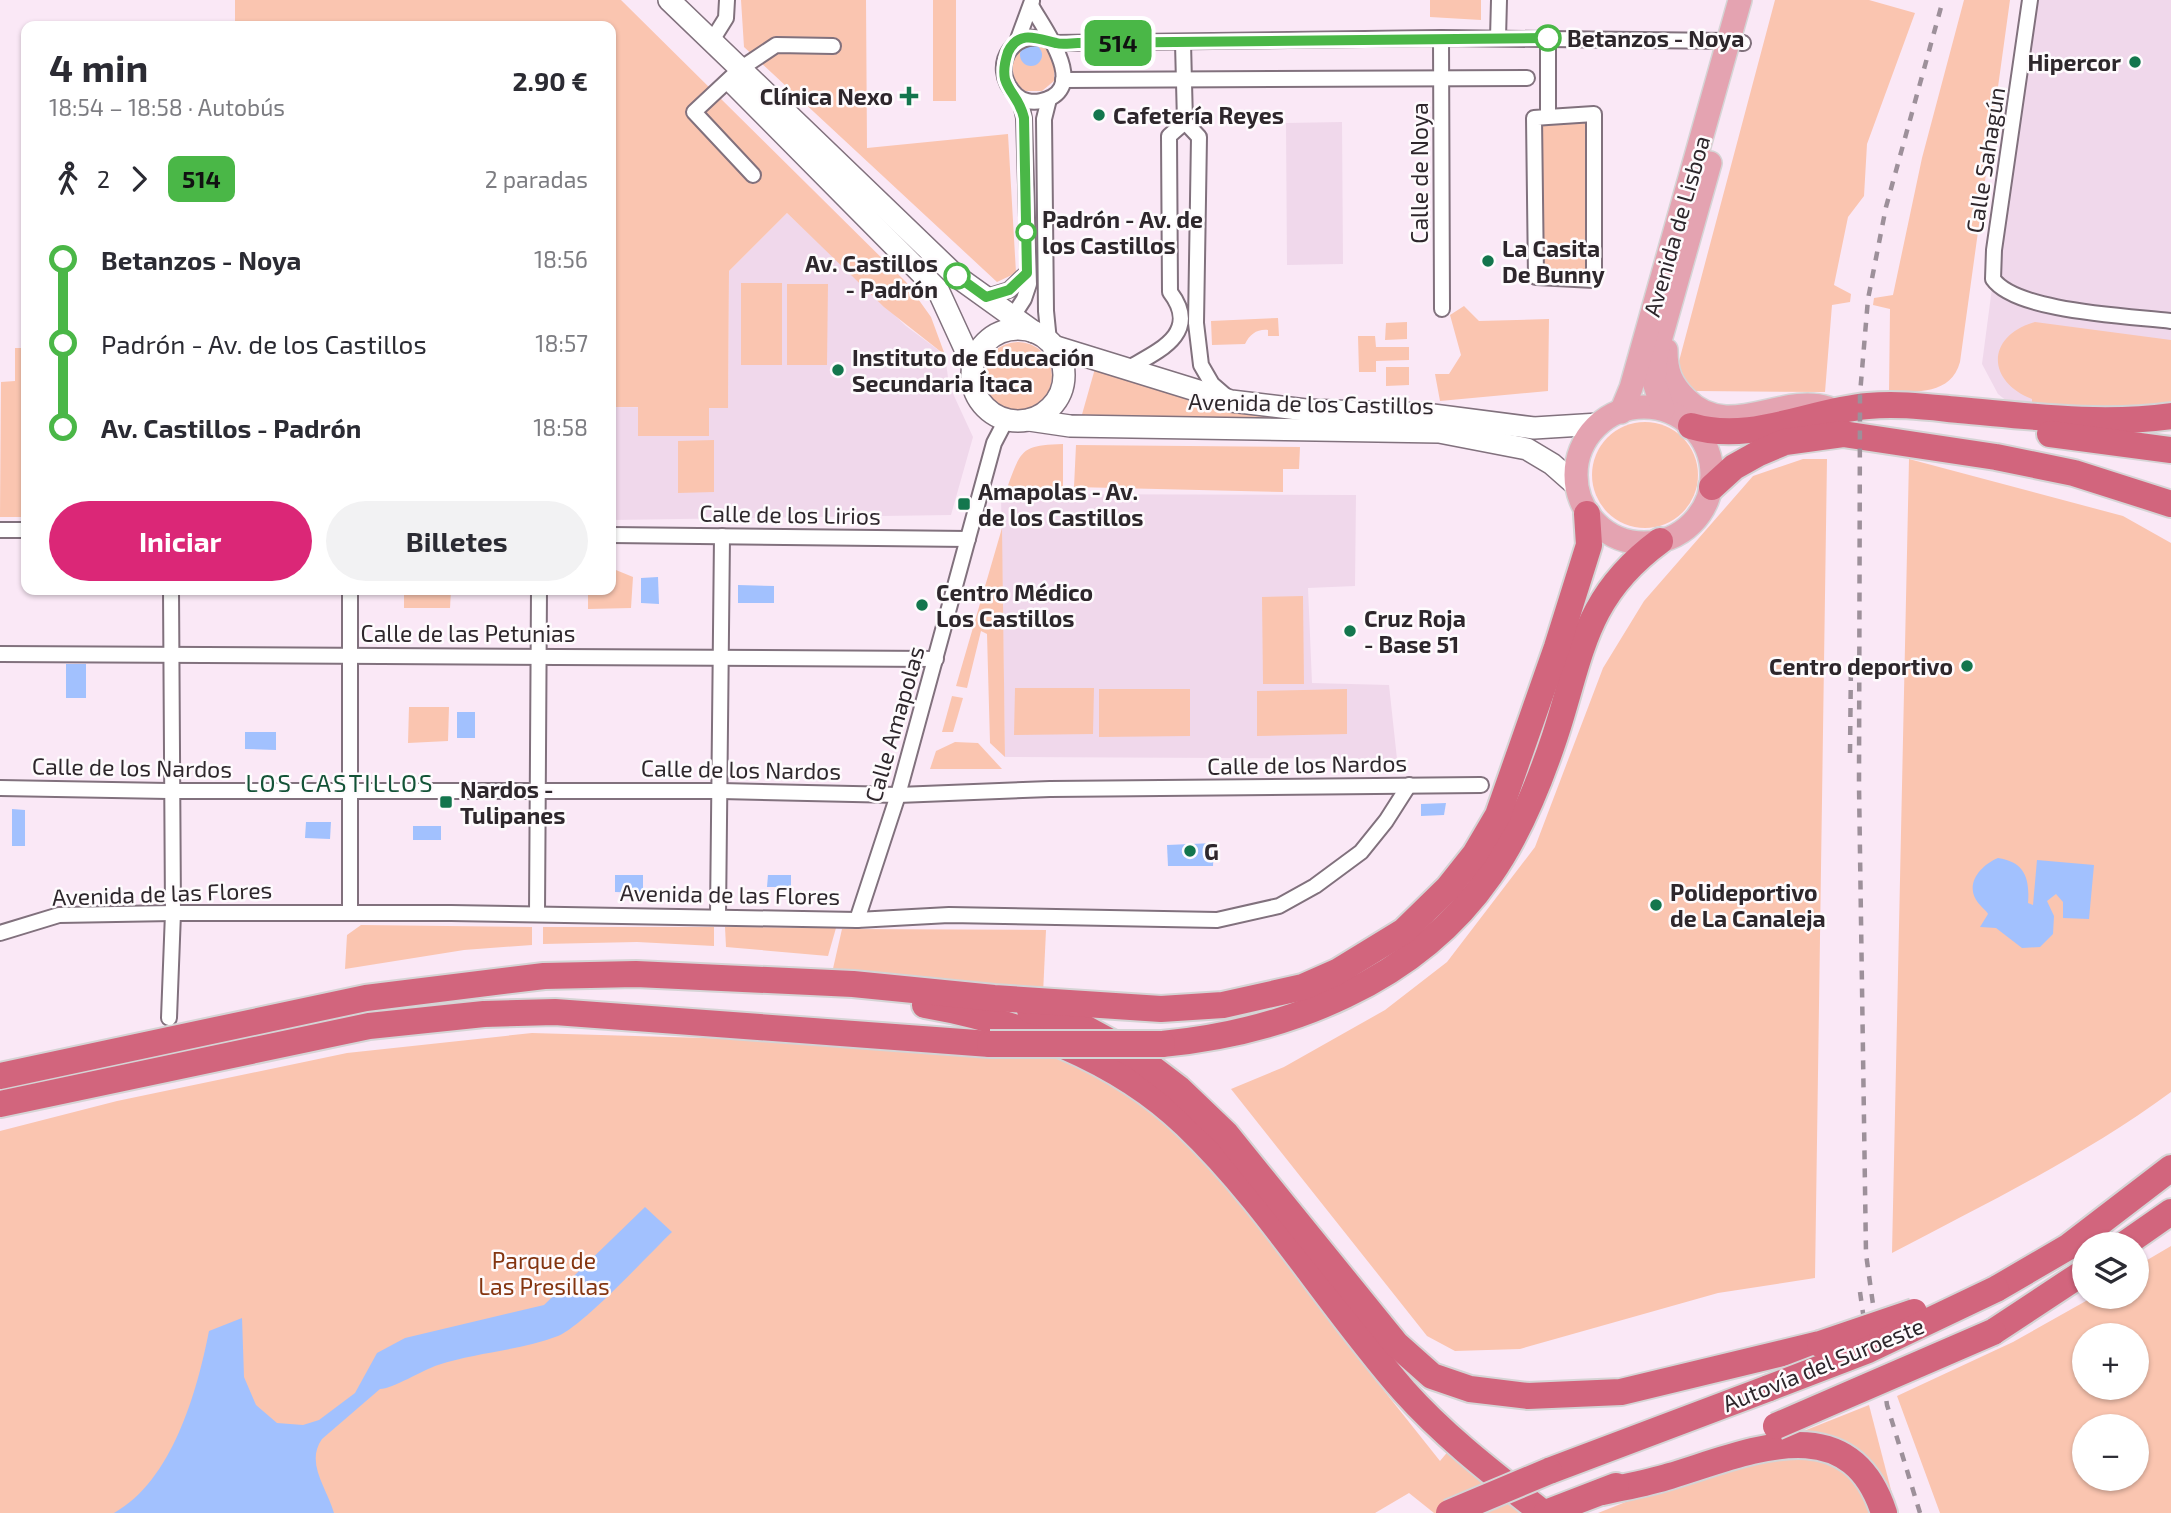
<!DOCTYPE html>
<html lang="es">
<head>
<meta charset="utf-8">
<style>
  body { margin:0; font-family:"Exo 2",sans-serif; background:#f2f2f3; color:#2b2b33; height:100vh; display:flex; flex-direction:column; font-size:26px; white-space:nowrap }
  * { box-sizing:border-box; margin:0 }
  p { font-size:23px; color:#7c7c81 }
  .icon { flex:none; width:38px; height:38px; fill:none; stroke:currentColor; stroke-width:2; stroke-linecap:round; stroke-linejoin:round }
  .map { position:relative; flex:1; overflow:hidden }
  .sheet { position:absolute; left:21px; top:21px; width:595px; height:574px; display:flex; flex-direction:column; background:#fff; border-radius:14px; box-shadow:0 2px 5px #0004 }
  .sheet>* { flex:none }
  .badge { padding:0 14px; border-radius:10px; font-size:24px; line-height:46px }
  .tools { position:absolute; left:2072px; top:1232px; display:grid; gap:14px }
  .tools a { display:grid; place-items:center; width:77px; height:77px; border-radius:50%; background:#fff; box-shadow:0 2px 5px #0004; font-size:35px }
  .map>.badge { position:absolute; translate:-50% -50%; box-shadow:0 0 0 4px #fff }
  .legs { display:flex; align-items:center; gap:10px; height:77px; padding:0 28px; font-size:23px }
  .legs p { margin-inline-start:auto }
  .headline { display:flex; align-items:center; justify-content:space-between; height:119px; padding:0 28px }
  h1 { font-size:38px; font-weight:700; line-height:52px }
  .primary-button { display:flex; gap:14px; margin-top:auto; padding:14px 28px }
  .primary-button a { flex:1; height:80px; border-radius:42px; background:#db2777; color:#fff; font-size:28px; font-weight:700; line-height:80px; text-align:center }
  .primary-button a+a { background:#f2f2f3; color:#2b2b33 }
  ul { padding:0 28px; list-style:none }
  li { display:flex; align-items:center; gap:24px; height:84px; font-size:26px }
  li i { display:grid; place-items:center; width:10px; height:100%; margin:0 9px; background:currentColor }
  li i::after { content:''; width:18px; height:18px; margin:-9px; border:5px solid; border-radius:50%; background:#fff }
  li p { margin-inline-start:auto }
  li:first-child i { background:linear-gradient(#0000 50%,currentColor 0) }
  li:last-child i { background:linear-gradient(currentColor 50%,#0000 0) }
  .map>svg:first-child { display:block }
</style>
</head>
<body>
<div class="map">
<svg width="2171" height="1513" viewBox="0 0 2171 1513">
  <rect width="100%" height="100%" fill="#fae8f6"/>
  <g fill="#f0d8eb">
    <path d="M2030,0H2171V416L2018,410L1998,394L1982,364Z"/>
    <path d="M1342,122L1343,264L1287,265L1286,123Z"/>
    <path d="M787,213L906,326L945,355L949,385L973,437L951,515L611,520V407L728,408L729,271Z"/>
    <path d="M1001,494L1356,495L1355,586L1308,588L1312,683L1389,685L1397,759L1005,757Z"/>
  </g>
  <g fill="#fac5b0" fill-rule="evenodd">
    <path d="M235,0H621L906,282L931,317L945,355L884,307L787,213L729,271L728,408H709V436H638V407H611V26H235Z"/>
    <path d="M741,0H866L867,148L1008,134L1016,273L997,282L744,47Z"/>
    <rect x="933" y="0" width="23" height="101"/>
    <path d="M1430,0H1481V20L1430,17Z"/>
    <path d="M1775,0H1869L1915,13L1867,144L1864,196L1848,217L1834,285L1851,294L1850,302L1832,305L1825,392L1696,391C1684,384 1680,379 1678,365Z"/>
    <path d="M1964,0H2010L1960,362C1951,395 1917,391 1889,393L1890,309L1873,305L1874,298L1893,295L1922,158Z"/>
    <path d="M1023,43L1048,44L1054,59V81L1042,91H1025L1014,82L1012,58Z"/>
    <path d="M1595,114V281L1536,278L1533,117Z"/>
    <rect x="741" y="283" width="41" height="82"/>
    <path d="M787,284H828L827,365H787Z"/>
    <path d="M1464,306L1479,321L1549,319L1548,391L1440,401L1435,374H1449L1461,355L1450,315Z"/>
    <path d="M1278,318L1279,336H1268V330C1257,329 1250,334 1245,344L1212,345L1211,321Z"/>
    <path d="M1407,322V339L1385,340L1386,323Z"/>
    <path d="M2035,322L2171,340V405L2032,408V399C1986,381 1986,336 2035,322Z"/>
    <path d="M1358,336H1375L1376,347H1409V360L1376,361V372H1359Z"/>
    <circle cx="1018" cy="376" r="34"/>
    <path d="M15,348H26V517H0L1,382L15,381Z"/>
    <path d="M1096,365L1299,420L1081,418Z"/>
    <path d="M1386,367H1409V385L1386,386Z"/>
    <circle cx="1645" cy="475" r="53"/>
    <path d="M714,440V492L678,493V441Z"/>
    <path d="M1063,444V488H1007C1021,450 1021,445 1063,444Z"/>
    <path d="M1076,445L1300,447L1299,469H1283V492L1074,487Z"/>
    <path d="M1803,459H1827L1815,1278L1718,1293L1520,1349L1455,1351L1427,1336L1231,1089L1284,1067L1385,1010L1447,962L1535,847L1603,668L1644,601L1753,476Z"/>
    <path d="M1909,459L2123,516L2171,543V1092C2084,1156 1987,1203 1892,1253Z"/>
    <path d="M1002,528L1005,757L990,743L987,634L981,631L967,688L956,686Z"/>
    <path d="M611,568L633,577L631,608L588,609V590H611Z"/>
    <path d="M404,590H451L450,608H404Z"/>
    <path d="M1303,596L1304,684H1263L1262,597Z"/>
    <path d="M1015,688H1094L1093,734L1014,735Z"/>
    <path d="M1099,689H1190V736L1099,737Z"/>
    <path d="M1347,689V734L1257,736V691Z"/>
    <path d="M952,696L963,698L953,732H942Z"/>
    <path d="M409,707H449L448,741L408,743Z"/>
    <path d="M955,742L978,743L1002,769H930L936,751Z"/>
    <path d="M361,925L532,927V945L464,950L345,969L347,935Z"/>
    <path d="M543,927H714V946L637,942L543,944Z"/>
    <path d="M725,927L836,928L828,956L726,947Z"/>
    <path d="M842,929L1046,930L1043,994L832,973Z"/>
    <path d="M532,1033L774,1040L1068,1058L1165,1116L1263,1228L1335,1329L1440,1461L1450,1449L1535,1513H1434L1409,1493L1375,1513H0V1131L117,1101L347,1053Z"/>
    <path d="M2171,1246V1513H1940L1897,1396L2013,1342L2093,1297H2137V1266ZM2084,1335H2137V1388H2084ZM2084,1426H2137V1479H2084Z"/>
    <path d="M1869,1405L1897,1513H1598Z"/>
  </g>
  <g fill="#a2c1fe">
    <circle cx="1031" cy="55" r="11"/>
    <path d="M658,577L659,604L641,603V578Z"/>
    <path d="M738,585L774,586V603H738Z"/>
    <rect x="66" y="664" width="20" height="34"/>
    <rect x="457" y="712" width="18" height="26"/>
    <path d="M245,732H276V750L245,749Z"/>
    <path d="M1446,803L1444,815L1421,816V804Z"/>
    <path d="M12,809L25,810V846H12Z"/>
    <path d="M306,822H331L330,839L305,838Z"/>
    <rect x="413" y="826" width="28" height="14"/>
    <path d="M1214,843L1213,866H1168L1167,845Z"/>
    <path d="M1998,858C2024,862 2030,877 2028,903L2033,905L2037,860L2094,865L2089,919L2063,918V902L2056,894L2047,901L2054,916L2053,934L2040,947L2022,948L1996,928L1980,927L1988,914C1987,911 1983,909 1981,906C1962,887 1979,866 1998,858Z"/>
    <path d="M615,875H643V893L615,892Z"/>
    <path d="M768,875H791V887H767Z"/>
    <path d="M645,1207L672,1232C648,1255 584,1325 558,1336C519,1351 477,1352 438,1365C423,1370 392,1389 380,1389L322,1439C305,1463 327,1488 334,1513H114C172,1481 197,1392 209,1331L242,1318L244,1377L256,1405L277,1423L303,1425L319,1420L355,1393L377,1353L405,1338L544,1305Z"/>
  </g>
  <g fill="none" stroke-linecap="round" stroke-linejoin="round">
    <g stroke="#81717d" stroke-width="18">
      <g id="street">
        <path d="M2030,0L1994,250L1993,279C2016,312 2130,316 2171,321"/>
        <path d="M1032,7C1044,29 1091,90 1041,101C1032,103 1022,101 1016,95C986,66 1016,22 1055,43L1441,38L1730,41L1743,43"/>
        <path d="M1441,38L1442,309"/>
        <path d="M1498,38L1499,0"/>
        <path d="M1018,39L1032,1"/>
        <path d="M1548,39V117L1534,118L1536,277L1594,280V114L1548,117"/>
        <path d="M711,42L726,18L727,0"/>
        <path d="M1183,43L1185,122"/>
        <path d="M1063,80L1527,78"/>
        <path d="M1049,99L1044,119L1046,311L1049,341"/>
        <path d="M753,175L694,112L740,69L776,45L833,46"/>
        <path d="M986,297L1009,290L1027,273"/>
        <path d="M1002,333L1024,299L1029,284L1024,118L1020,99"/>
        <path d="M1127,369C1156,352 1202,334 1170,292L1169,136L1185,122L1199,137L1196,323L1201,365L1212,384L1227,397"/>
        <path d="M0,530H26"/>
        <path d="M611,535L968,539"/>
        <path d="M0,654L936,659"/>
        <path d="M0,788L168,791H721L898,795L1050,789L1481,785"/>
        <path d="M350,912V590"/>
        <path d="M537,914L539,590"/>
        <path d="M718,916L722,536"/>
        <path d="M857,920L898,795L994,443L1006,420"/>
        <path d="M0,933L59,915L173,913H451L857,920L949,915L1217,920L1279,906L1315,886L1361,852L1386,821L1409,785"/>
        <path d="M169,1018L173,913L171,590"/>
      </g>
    </g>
    <g stroke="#81717d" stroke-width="24">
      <g id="secondary">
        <path d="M669,0L956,276L1034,332"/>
        <path d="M733,83L938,290L972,364"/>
        <circle cx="1018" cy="375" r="46"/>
        <path d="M1053,346L1231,401L1306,410L1425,414L1534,428L1599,424"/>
        <path d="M1029,420L1070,426L1439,432L1527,449L1552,464L1577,486"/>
      </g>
    </g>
    <g stroke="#d5d4d5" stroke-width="26">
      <g id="primary">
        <path d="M1666,350C1666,372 1671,384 1686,399C1729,442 1780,393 1828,408"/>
        <circle cx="1644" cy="475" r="68"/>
        <path d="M1663,409L1654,382L1656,355L1710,163"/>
        <path d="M1621,412L1631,388L1740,0"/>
      </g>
    </g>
    <g stroke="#d5d4d5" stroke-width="30">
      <g id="highway">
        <path d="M1691,426C1751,444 1809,411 1868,406C1898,403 1928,407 1959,410C2028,416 2101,426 2171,416"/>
        <path d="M2050,434L2171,450"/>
        <path d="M1712,487L1734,467L1759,453L1785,442L1843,434L1996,457L2074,473L2171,504"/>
        <path d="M925,1005C1017,1021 1118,1059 1186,1125C1268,1203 1329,1306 1404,1391C1445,1437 1495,1475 1543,1513"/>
        <path d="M1030,1010L1081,1026L1136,1056L1178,1088L1226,1134L1396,1344L1432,1376L1470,1389L1528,1396L1621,1392L1820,1344"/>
        <path d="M1162,1044C1287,1032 1416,982 1490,875C1519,834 1539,784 1555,736C1582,653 1584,597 1660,541"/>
        <path d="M0,1076L366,998L544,976L636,974L853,984L994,998L1161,1009L1223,1005L1303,987L1337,972L1404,931L1448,888L1475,854L1498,815L1557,647L1589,545L1587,514"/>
        <path d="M0,1104L369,1026L484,1014L555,1012L990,1044"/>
        <path d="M2125,1244L2171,1212"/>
        <path d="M1996,1289L2068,1247L2171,1168"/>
        <path d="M1993,1332L2084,1272"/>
        <path d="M1549,1471L1769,1388"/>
        <path d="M1602,1492C1624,1487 1648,1483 1670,1476C1747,1453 1849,1404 1884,1513"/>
        <path d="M1546,1513L1616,1486"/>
      </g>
    </g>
    <use href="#street" stroke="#fff" stroke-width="14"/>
    <use href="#secondary" stroke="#fff" stroke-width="21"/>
    <use href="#primary" stroke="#e4a3b1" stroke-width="23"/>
    <use href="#highway" stroke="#d2657d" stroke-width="26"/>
    <g stroke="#9d909a" stroke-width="4.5" stroke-dasharray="9 9" stroke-linecap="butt">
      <path d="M1850,753L1851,662"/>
      <path d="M1860,1292L1867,1341"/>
      <path d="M1920,1513L1887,1405L1866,1254L1859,785L1860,394L1868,299L1886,207L1943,0"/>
    </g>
    <g stroke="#d5d4d5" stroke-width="30" stroke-linecap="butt">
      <g id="highway-bridge">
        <path d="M990,1044H1162"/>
        <path d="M1820,1344L1914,1312"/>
        <path d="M1769,1388L1868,1350L1996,1289"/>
        <path d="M1776,1426L1993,1332"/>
        <path d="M1449,1513L1549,1471"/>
      </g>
    </g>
    <use href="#highway-bridge" stroke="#d2657d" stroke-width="26"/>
  </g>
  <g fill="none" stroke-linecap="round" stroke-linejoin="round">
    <g stroke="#fff" stroke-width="16">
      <path id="line-1" d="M957,276L986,297L1009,290L1027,273L1024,118C1019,97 1010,95 1005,79C1003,70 1005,61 1008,52C1019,29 1038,39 1056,43C1063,45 1071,43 1078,43L1548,38"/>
    </g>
    <use href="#line-1" stroke="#4ab747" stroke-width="10"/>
  </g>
  <g fill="#fff" stroke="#4ab747" stroke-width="3.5">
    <circle cx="1548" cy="38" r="12"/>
    <circle cx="1026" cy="232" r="9"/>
    <circle cx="957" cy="276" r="12"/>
  </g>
  <g fill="#13764d" stroke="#fefbfd" stroke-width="2.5">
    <circle cx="2135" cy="62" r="7"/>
    <path d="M905.5 85.5h7v7h7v7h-7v7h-7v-7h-7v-7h7z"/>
    <circle cx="1099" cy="115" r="7"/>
    <circle cx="1488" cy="261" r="7"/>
    <circle cx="838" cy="370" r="7"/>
    <rect x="957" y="497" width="14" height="14" rx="3.5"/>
    <circle cx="922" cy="605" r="7"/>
    <circle cx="1350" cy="631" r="7"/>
    <circle cx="1967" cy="666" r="7"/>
    <rect x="439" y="795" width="14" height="14" rx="3.5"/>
    <circle cx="1190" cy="851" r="7"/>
    <circle cx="1656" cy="905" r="7"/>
  </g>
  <g text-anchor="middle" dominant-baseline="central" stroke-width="5" stroke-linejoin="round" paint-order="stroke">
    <g font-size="23" font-weight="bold" fill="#2e272c" stroke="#fefbfd" text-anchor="start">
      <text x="1567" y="38">Betanzos - Noya</text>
      <text x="1042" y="219">Padrón - Av. de<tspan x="1042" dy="26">los Castillos</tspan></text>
      <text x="938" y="263" text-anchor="end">Av. Castillos<tspan x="938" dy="26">- Padrón</tspan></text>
    </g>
    <g font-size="23" font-weight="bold" fill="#2e272c" stroke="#fefbfd" text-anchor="start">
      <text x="2121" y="62" text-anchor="end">Hipercor</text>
      <text x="893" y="96" text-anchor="end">Clínica Nexo</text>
      <text x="1113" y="115">Cafetería Reyes</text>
      <text x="1502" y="248">La Casita<tspan x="1502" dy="26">De Bunny</tspan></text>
      <text x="852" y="357">Instituto de Educación<tspan x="852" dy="26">Secundaria Ítaca</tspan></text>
      <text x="978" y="491">Amapolas - Av.<tspan x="978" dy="26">de los Castillos</tspan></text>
      <text x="936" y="592">Centro Médico<tspan x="936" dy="26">Los Castillos</tspan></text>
      <text x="1364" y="618">Cruz Roja<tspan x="1364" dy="26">- Base 51</tspan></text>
      <text x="1953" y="666" text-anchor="end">Centro deportivo</text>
      <text x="460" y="789">Nardos -<tspan x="460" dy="26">Tulipanes</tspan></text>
      <text x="1204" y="851">G</text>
      <text x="1670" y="892">Polideportivo<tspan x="1670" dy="26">de La Canaleja</tspan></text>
    </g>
    <g font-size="23" fill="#2e272c" stroke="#fefbfd">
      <text transform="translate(1985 160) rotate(-81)">Calle Sahagún</text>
      <text transform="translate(1419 173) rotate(-90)">Calle de Noya</text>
      <text transform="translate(1676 226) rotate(-74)">Avenida de Lisboa</text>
      <text transform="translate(1311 403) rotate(1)">Avenida de los Castillos</text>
      <text transform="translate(790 514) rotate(1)">Calle de los Lirios</text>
      <text x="468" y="633">Calle de las Petunias</text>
      <text transform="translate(894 724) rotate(-74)">Calle Amapolas</text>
      <text transform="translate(1307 764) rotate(-1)">Calle de los Nardos</text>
      <text transform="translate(132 767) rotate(1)">Calle de los Nardos</text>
      <text transform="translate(741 769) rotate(1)">Calle de los Nardos</text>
      <text transform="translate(162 893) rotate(-2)">Avenida de las Flores</text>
      <text transform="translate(730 894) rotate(1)">Avenida de las Flores</text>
      <text transform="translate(1823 1364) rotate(-22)">Autovía del Suroeste</text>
    </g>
    <g font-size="23" fill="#843510" stroke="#fefbfd">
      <text x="544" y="1260">Parque de<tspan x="544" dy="26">Las Presillas</tspan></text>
    </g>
    <g font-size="24" letter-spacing="2" fill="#135337" stroke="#fefbfd">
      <text x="340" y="782">LOS CASTILLOS</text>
    </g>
  </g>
</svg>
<div class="tools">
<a><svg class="icon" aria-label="layers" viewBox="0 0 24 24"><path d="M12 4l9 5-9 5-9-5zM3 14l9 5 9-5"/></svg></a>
<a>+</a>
<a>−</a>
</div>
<b class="badge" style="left:1118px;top:43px;background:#4ab747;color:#111">514</b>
<section class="sheet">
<div class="headline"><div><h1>4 min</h1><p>18:54 – 18:58 · Autobús</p></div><b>2.90 €</b></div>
<div class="legs"><svg class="icon" aria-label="walk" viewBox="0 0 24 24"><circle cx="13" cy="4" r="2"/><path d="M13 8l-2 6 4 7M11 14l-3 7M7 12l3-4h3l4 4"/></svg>2<svg class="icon" aria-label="forward" viewBox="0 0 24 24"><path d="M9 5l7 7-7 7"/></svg><b class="badge" style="background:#4ab747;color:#111">514</b><p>2 paradas</p></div>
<ul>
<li><i style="color:#4ab747"></i><b>Betanzos - Noya</b><p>18:56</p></li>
<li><i style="color:#4ab747"></i><span>Padrón - Av. de los Castillos</span><p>18:57</p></li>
<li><i style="color:#4ab747"></i><b>Av. Castillos - Padrón</b><p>18:58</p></li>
</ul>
<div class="primary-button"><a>Iniciar</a><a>Billetes</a></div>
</section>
</div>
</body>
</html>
